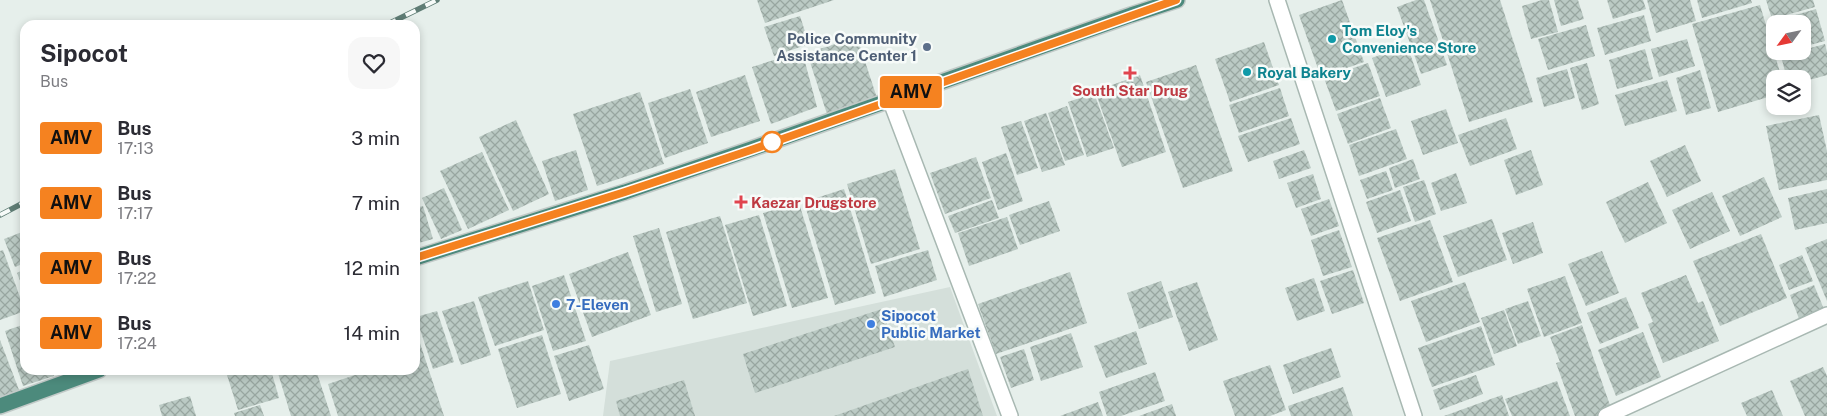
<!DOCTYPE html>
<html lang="en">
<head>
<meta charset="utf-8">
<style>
  body { margin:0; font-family:"Public Sans",sans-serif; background:#f7f7f7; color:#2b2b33; height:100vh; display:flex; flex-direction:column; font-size:19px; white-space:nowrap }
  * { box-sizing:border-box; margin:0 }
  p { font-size:16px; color:#7c7c81 }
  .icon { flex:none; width:28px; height:28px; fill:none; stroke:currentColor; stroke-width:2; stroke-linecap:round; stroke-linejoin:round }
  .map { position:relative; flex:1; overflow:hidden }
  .sheet { position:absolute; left:20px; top:20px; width:400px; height:355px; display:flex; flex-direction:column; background:#fff; border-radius:15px; box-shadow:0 2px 8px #0003 }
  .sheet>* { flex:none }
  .badge { padding:0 10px; border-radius:4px; font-size:18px; line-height:32px }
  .needle { width:32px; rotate:237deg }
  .controls { position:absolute; left:1766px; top:15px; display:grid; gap:10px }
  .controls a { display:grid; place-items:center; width:45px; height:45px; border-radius:10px; background:#fff; box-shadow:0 2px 8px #0003; font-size:25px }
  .map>.badge { position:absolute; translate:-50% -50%; box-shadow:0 0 0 2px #fff }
  .round { display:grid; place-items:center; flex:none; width:52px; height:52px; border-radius:15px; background:#f7f7f7 }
  .overview { display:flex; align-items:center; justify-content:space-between; height:85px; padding:0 20px }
  h1 { font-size:24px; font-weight:700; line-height:38px }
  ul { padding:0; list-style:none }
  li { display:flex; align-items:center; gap:15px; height:65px; padding:0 20px }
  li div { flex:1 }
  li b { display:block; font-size:19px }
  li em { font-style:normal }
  li .badge { min-width:55px; font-weight:700; text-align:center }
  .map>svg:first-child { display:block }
</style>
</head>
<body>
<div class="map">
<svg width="1827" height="416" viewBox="0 0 1827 416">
  <defs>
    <pattern id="building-cross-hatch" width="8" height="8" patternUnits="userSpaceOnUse" patternTransform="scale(1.25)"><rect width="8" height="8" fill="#bbcac4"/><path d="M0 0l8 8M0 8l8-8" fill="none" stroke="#98a6a0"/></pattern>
  </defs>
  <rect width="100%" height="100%" fill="#e6efeb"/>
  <path fill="#d4dfda" d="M950,287L997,416H603L610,361Z"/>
  <g fill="url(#building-cross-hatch)">
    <path d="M757,0H834L765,23Z"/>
    <path d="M1342,0L1364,62L1321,77L1299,15Z"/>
    <path d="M1416,0H1424L1447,65L1421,74L1397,7Z"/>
    <path d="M1430,0H1500L1533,102L1469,122Z"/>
    <path d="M1542,0H1549L1558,32L1531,39L1522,6Z"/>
    <path d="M1554,0H1578L1584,19L1561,26Z"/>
    <path d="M1607,0H1643L1646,9L1613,19Z"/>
    <path d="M1647,0H1690L1696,21L1656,33Z"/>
    <path d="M1697,0H1751L1752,3L1702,18Z"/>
    <path d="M1766,0H1813L1815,7L1772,19Z"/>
    <path d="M1760,5L1782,79H1775V95L1718,112L1692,24Z"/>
    <path d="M1816,9L1825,41L1802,47V24H1775V34L1771,22Z"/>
    <path d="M1644,15L1651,41L1605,55L1597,28Z"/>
    <path d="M800,16L809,44L774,56L764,27Z"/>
    <path d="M1586,25L1595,56L1548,70L1538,39Z"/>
    <path d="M857,37L877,98L827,114L807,53Z"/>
    <path d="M1687,39L1695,66L1659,77L1651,49Z"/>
    <path d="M1264,42L1279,85L1230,102L1215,59Z"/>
    <path d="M1825,44L1827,52V75L1802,82V79H1787L1781,56Z"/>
    <path d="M1407,45L1421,85L1386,97L1372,58Z"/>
    <path d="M1645,49L1653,79L1617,89L1609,60Z"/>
    <path d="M802,51L817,107L771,124L752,67Z"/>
    <path d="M1368,63L1380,96L1336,111L1324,78Z"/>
    <path d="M1587,63L1599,104L1582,110L1570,68Z"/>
    <path d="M1196,65L1233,171L1183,188L1146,82Z"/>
    <path d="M1567,69L1575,98L1544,107L1536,78Z"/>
    <path d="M1700,70L1711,108L1686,115L1676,78Z"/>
    <path d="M745,75L760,121L711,137L696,92Z"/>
    <path d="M1140,75L1166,152L1122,167L1095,91Z"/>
    <path d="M1667,80L1677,111L1625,126L1615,95Z"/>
    <path d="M1280,88L1289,116L1239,133L1229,105Z"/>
    <path d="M690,89L708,143L665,158L648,103Z"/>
    <path d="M640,92L664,164L597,186L573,114Z"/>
    <path d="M1094,93L1114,148L1087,157L1068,102Z"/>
    <path d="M1380,98L1391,128L1348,144L1337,114Z"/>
    <path d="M1067,106L1084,155L1065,161L1048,113Z"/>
    <path d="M1446,109L1458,143L1423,155L1411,121Z"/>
    <path d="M1046,113L1065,165L1042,172L1024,121Z"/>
    <path d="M1819,115L1827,151V180L1779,190L1766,126Z"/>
    <path d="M1291,118L1300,144L1248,162L1238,136Z"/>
    <path d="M1506,118L1517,149L1470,166L1458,135Z"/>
    <path d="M516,120L549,194L513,211L479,137Z"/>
    <path d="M1021,121L1038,168L1017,175L1001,127Z"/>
    <path d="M1396,129L1407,159L1359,176L1349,145Z"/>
    <path d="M1685,145L1701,181L1667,197L1650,161Z"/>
    <path d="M576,150L588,190L555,201L542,161Z"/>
    <path d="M1304,150L1311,168L1279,179L1273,161Z"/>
    <path d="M1531,150L1543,185L1516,195L1504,160Z"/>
    <path d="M482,152L509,210L468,229L440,171Z"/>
    <path d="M1006,153L1023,201L998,210L982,162Z"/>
    <path d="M976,157L991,198L945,214L930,173Z"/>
    <path d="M1413,159L1420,179L1395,188L1389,168Z"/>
    <path d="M895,169L920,249L871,264L847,184Z"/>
    <path d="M1386,171L1393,190L1367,199L1360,180Z"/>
    <path d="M1456,173L1467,203L1441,211L1431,183Z"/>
    <path d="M1313,174L1321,199L1296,208L1287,183Z"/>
    <path d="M1764,177L1782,217L1740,236L1722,196Z"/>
    <path d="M1424,180L1436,214L1415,222L1403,187Z"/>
    <path d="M1648,182L1667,223L1625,243L1606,202Z"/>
    <path d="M444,188L462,230L441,239L422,198Z"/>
    <path d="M844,189L876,293L835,305L804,202Z"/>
    <path d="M1827,189V223L1795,230L1788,198Z"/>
    <path d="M1400,190L1411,221L1377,233L1366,202Z"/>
    <path d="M1712,192L1730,231L1690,249L1672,210Z"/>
    <path d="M1329,199L1339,226L1311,236L1301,209Z"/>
    <path d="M992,200L999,218L955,233L948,216Z"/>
    <path d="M1049,201L1060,231L1020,245L1009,215Z"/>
    <path d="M799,203L828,298L792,308L763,213Z"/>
    <path d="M423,206L433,239L415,244V208Z"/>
    <path d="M759,215L787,306L753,316L725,225Z"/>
    <path d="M720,216L747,303L693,319L666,232Z"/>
    <path d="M1007,217L1018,249L969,266L958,233Z"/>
    <path d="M1492,219L1507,260L1458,277L1443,236Z"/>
    <path d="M1430,220L1453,282L1400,301L1377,238Z"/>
    <path d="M1533,222L1543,253L1513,264L1502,233Z"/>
    <path d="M659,228L682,304L656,312L633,236Z"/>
    <path d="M1339,230L1352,267L1323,276L1311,240Z"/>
    <path d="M22,232L25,240V263L15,267L4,239Z"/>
    <path d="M1761,234L1787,298L1720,326L1693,261Z"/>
    <path d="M1827,239V301L1805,248Z"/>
    <path d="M3,250L25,311L0,320V251Z"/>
    <path d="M928,250L937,280L884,297L875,266Z"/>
    <path d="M1602,251L1619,293L1586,306L1568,264Z"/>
    <path d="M628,252L651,315L592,337L569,274Z"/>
    <path d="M1802,255L1813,281L1789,290L1779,265Z"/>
    <path d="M25,269V293L17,273Z"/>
    <path d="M1353,270L1364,303L1332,314L1320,281Z"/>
    <path d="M1070,272L1087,323L996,354L978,304Z"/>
    <path d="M564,275L586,341L553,351L532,286Z"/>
    <path d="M1686,275L1698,303L1703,301L1719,341L1663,363L1648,324L1653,322L1641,293Z"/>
    <path d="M1565,276L1582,323L1544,337L1527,289Z"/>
    <path d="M1314,278L1325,311L1297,321L1285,288Z"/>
    <path d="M528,281L544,330L495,346L478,297Z"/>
    <path d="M1161,281L1173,317L1139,329L1127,293Z"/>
    <path d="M1197,282L1218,340L1189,351L1168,292Z"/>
    <path d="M1465,282L1480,322L1426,342L1411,301Z"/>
    <path d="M1814,285L1826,314L1801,324L1790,295Z"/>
    <path d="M1626,297L1639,328L1600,344L1587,313Z"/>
    <path d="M474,301L491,355L461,365L442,311Z"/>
    <path d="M1528,301L1541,336L1518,344L1505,309Z"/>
    <path d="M882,309L895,347L755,393L743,354Z"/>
    <path d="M1504,310L1517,346L1494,354L1481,318Z"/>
    <path d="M437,311L454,362L433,369L416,317Z"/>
    <path d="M25,324V370H53L54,376L23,386L5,331Z"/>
    <path d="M1582,325L1612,411L1597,416H1575L1556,363L1560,362L1550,337Z"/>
    <path d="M1481,326L1495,365L1432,387L1418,348Z"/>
    <path d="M415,328L444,416H338L328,384L361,373L360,370H415Z"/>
    <path d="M1136,331L1147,364L1106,378L1094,346Z"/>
    <path d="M1643,332L1661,377L1616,396L1598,350Z"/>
    <path d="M1071,333L1083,367L1041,381L1030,347Z"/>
    <path d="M542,335L561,394L517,408L498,349Z"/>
    <path d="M0,340L19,390L0,397Z"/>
    <path d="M589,345L604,389L569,401L554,356Z"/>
    <path d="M1331,348L1341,377L1293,394L1283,365Z"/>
    <path d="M1024,349L1034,380L1011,388L1000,357Z"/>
    <path d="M1270,365L1286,410L1270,416H1235L1223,381Z"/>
    <path d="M1823,367L1827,376V416H1805L1790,381Z"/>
    <path d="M968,369L983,416H834Z"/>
    <path d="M242,370H271L279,398L238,410L227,375Z"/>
    <path d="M277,370H316L331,416H291Z"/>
    <path d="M1155,372L1165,401L1121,416H1107L1099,392Z"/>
    <path d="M1476,375L1483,394L1440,410L1433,390Z"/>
    <path d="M684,380L695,416H620L616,401Z"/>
    <path d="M1557,381L1570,416H1512L1505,399Z"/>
    <path d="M1343,387L1353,416H1291L1288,406Z"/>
    <path d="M1772,390L1783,416H1747L1741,403Z"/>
    <path d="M1502,395L1509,416H1444Z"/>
    <path d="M190,396L196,416H162L159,405Z"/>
    <path d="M1098,402L1103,416H1060Z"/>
    <path d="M1172,404L1176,416H1139Z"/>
    <path d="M260,405L264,416H235L234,413Z"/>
  </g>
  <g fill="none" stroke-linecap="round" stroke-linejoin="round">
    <g stroke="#a8b8b2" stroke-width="18">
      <g id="minor">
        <path d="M1277,0L1414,416"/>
        <path d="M890,99L1010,416"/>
        <path d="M1606,416L1827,315"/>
      </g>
    </g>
    <g stroke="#c2cac8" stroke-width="18">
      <g id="trunk">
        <path d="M415,258L625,192L751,149L1131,15L1177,0"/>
        <path d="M0,406L99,370"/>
      </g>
    </g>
    <use href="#minor" stroke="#fff" stroke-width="15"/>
    <use href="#trunk" stroke="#4c8a7c" stroke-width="15"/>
    <g stroke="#5f7d75" stroke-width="5.5">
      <g id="rail">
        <path d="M386,25L437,0"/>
        <path d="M0,215L25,202"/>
      </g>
    </g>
    <use href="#rail" stroke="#f7fbf9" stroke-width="4" stroke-dasharray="11" stroke-linecap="butt"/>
  </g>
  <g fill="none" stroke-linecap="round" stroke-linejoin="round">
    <g stroke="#fff" stroke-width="11">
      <path id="line" d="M415,258L625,192L751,150L1176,0"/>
    </g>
    <use href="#line" stroke="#f58220" stroke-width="8"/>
  </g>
  <g fill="#0f9aa8" stroke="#f7fbf9" stroke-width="2">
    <circle cx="1332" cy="39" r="5"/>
    <circle cx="1247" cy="72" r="5"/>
  </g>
  <circle fill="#5c6f8a" stroke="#f7fbf9" stroke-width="2" cx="927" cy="47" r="5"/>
  <g fill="#e0444e" stroke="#f7fbf9" stroke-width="2">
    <path d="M1127.5 65.5h5v5h5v5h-5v5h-5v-5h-5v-5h5z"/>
    <path d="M738.5 194.5h5v5h5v5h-5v5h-5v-5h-5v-5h5z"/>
  </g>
  <circle fill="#fff" stroke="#f58220" stroke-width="2.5" cx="772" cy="142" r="10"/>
  <g fill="#3f7fe0" stroke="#f7fbf9" stroke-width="2">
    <circle cx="556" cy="304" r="5"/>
    <circle cx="871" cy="324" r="5"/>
  </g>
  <g text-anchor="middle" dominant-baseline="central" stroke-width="5" stroke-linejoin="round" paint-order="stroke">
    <g font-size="15" font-weight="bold" fill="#0d838f" stroke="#f7fbf9" text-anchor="start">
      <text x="1342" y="30">Tom Eloy's<tspan x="1342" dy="17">Convenience Store</tspan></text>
      <text x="1257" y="72">Royal Bakery</text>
    </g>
    <g font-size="15" font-weight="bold" fill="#4e5e75" stroke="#f7fbf9" text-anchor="end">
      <text x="917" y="38">Police Community<tspan x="917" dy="17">Assistance Center 1</tspan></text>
    </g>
    <g font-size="15" font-weight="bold" fill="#be3a42" stroke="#f7fbf9">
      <text x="1130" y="90">South Star Drug</text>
      <text x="751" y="202" text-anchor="start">Kaezar Drugstore</text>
    </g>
    <g font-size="15" font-weight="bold" fill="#366cbe" stroke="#f7fbf9" text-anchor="start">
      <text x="566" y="304">7-Eleven</text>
      <text x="881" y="315">Sipocot<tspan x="881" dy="17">Public Market</tspan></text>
    </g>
  </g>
</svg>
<div class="controls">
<a><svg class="needle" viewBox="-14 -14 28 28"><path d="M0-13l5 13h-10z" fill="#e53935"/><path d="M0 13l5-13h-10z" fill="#7c7c81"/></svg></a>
<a><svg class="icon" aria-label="layers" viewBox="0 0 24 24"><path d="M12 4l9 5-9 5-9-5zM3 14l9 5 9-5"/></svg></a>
</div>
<b class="badge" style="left:911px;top:92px;background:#f58220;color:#111">AMV</b>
<section class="sheet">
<div class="overview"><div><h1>Sipocot</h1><p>Bus</p></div><a class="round"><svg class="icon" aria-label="heart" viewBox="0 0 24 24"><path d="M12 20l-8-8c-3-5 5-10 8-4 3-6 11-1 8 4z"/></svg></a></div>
<ul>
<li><span class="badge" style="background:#f58220;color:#111">AMV</span><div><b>Bus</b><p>17:13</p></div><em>3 min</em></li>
<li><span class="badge" style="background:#f58220;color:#111">AMV</span><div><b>Bus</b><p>17:17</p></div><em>7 min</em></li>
<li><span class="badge" style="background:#f58220;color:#111">AMV</span><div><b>Bus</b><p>17:22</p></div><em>12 min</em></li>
<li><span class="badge" style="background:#f58220;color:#111">AMV</span><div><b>Bus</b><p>17:24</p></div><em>14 min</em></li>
</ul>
</section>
</div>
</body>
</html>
